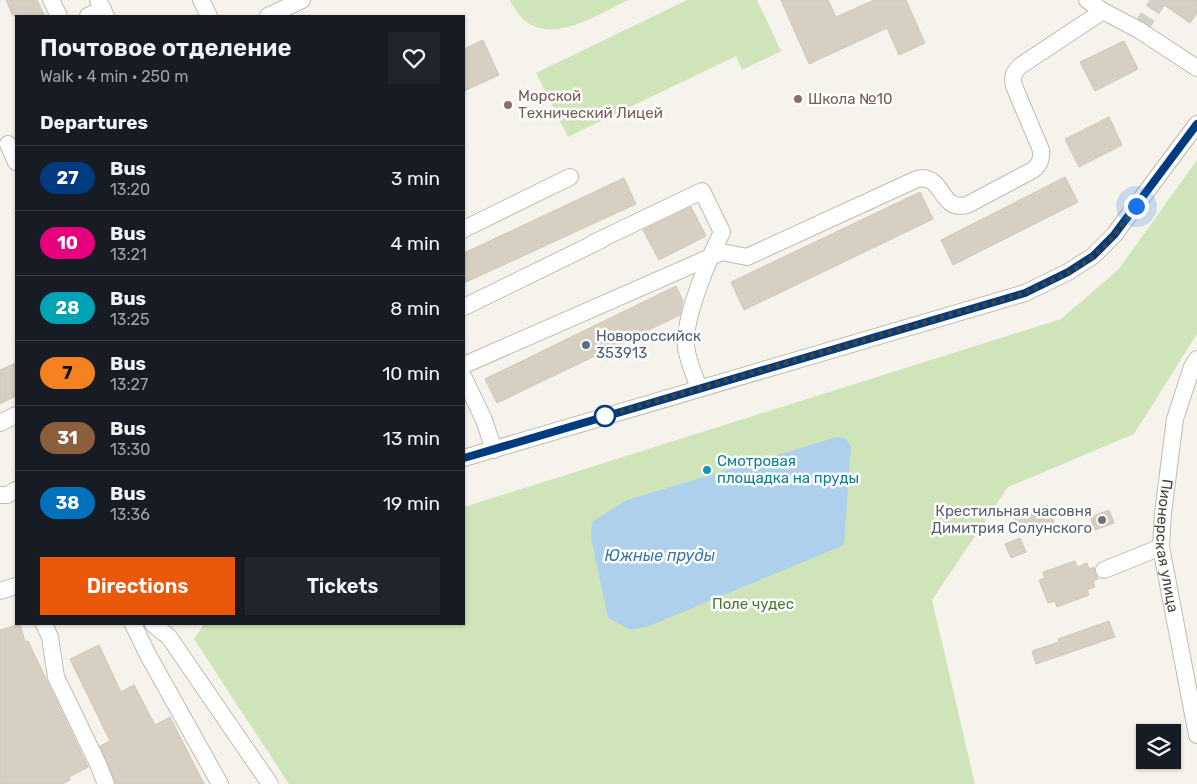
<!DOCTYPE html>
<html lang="en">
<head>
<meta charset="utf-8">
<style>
  body { margin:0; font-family:Rubik,sans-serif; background:#20242c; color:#f1f3f6; height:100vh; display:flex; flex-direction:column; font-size:19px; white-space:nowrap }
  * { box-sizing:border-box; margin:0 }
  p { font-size:16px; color:#9ea1a6 }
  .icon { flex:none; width:28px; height:28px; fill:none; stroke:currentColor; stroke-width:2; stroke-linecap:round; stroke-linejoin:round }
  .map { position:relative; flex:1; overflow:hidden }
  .drawer { position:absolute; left:15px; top:15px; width:450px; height:610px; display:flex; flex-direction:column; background:#171b24; border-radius:0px; box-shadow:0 1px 4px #0004 }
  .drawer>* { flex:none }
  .badge { padding:0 10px; border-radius:16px; font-size:18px; line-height:32px }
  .tools { position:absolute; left:1136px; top:724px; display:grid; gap:10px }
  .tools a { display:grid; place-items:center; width:45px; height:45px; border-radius:0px; background:#171b24; box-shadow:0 1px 4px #0004; font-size:25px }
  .you { position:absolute; width:25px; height:25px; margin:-12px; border:4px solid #fff; border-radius:50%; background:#1a73e8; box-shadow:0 0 0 8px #1a73e833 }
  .map>.badge { position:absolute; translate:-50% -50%; box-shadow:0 0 0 2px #fff }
  h2 { padding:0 25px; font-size:19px; line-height:45px }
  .round { display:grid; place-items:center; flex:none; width:52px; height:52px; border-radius:0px; background:#20242c }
  .headline { display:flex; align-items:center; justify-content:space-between; height:85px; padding:0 25px }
  h1 { font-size:24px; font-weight:600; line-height:38px }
  .cta { display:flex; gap:10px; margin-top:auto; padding:10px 25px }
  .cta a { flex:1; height:58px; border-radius:0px; background:#ea580c; color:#fff; font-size:20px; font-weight:600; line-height:58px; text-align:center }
  .cta a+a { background:#20242c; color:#f1f3f6 }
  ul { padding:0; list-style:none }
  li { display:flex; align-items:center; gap:15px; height:65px; padding:0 25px; border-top:1px solid #363941 }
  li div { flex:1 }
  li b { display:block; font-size:19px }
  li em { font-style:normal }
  li .badge { min-width:55px; font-weight:700; text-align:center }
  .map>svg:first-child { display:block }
</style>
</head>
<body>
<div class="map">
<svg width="1197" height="784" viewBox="0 0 1197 784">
  <rect width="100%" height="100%" fill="#f5f3ec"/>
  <g fill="#cfe5b9">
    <path d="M510,0H628C591,18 536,56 510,0Z"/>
    <path d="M687,0H757L781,51L742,70L736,56L568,137L536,73Z"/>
    <path d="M1197,160V334L1134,434L1008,487L932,600L975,784H289L194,639L204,624H464V507L1061,319L1118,270Z"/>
  </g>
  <path fill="#aed0ec" d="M837,437L845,438L851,446L844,545L649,626L631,630L608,618L591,537L592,522L627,500Z"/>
  <g fill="#d6cfc2" stroke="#d0c7b6">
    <path d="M6,0H37L45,16H13Z"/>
    <path d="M781,0H828L836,17L874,0H906L925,43L899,55L887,28L809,64Z"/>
    <path d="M1157,0H1197V13L1190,23Z"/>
    <path d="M483,40L499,75L464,91V49Z"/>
    <path d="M1124,41L1138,69L1095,91L1080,62Z"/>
    <path d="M1109,117L1122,145L1079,167L1065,139Z"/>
    <path d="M1065,177L1078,202L953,265L941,240Z"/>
    <path d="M624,178L636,204L464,283V253Z"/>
    <path d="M920,192L933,219L744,310L731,282Z"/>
    <path d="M691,207L706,236L659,260L643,230Z"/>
    <path d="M676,286L683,301L680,315L497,403L485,379Z"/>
    <path d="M16,363V396L0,404V370Z"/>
    <path d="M1047,505L1054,522L1021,535L1014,518Z"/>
    <path d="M1109,510L1114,523L1095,530L1090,517Z"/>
    <path d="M1020,538L1026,552L1011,558L1005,544Z"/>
    <path d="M1075,561L1077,567L1087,563L1089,569L1094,567L1095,573L1098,579L1093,581L1095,587L1087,590L1089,595L1057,607L1055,601L1048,603L1039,580L1045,578L1043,572Z"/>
    <path d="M1109,621L1115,637L1036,664L1032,651L1059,642L1058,639Z"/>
    <path d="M20,624L25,642L28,641L88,767L69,777L70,780L62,784H0V630Z"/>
    <path d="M99,645L121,692L134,685L155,725L170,717L204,784H116L100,746L110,741L70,659Z"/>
  </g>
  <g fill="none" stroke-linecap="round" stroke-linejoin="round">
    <path stroke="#d3d0c8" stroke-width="16" stroke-dasharray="16 8" stroke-linecap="butt" d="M1139,30L1159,0"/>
    <g stroke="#c0bbaf" stroke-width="18">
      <g id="minor">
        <path d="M51,0L59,16"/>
        <path d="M98,0L106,16"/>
        <path d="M201,0L209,16"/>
        <path d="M1087,0L1103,11L1139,30L1197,68"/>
        <path d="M88,16L103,9"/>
        <path d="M268,16L302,0"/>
        <path d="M8,144L16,162"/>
        <path d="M464,229L570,177"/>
        <path d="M593,243L702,191L722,232C709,258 683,319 686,347C688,361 694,375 699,388"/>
        <path d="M464,307L603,239"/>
        <path id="s1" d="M1197,359L1192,367L1175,419L1163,513L1161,547L1197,735"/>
        <path d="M464,365L722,252L747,257L917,179C945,173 938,212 967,205L1033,170C1040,164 1042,159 1041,150L1014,86C1012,77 1013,73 1020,66L1103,11"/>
        <path d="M464,378L484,420L494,450"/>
        <path d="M0,423L16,415"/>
        <path d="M464,458L1025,293L1068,272L1093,256L1114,235L1197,124"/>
        <path d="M0,495H7L16,490"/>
        <path d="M1104,570L1161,547"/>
        <path d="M0,591L16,586"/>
        <path d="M44,624L50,637L56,677L98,764L106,784"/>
        <path d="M133,624L148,655L220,784"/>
        <path d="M153,624L169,637L270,784"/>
      </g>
    </g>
    <use href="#minor" stroke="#fff" stroke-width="16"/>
  </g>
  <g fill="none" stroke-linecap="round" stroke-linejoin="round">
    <g stroke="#fff" stroke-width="11">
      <path id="line" d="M464,458L1025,293L1068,272L1093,256L1114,235L1197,124"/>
    </g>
    <use href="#line" stroke="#003b80" stroke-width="8"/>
    <path stroke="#49443a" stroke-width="5" stroke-dasharray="0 9" d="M605,416L1025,293C1048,282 1074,272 1093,256C1111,242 1123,223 1136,206"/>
  </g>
  <g fill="#8d6e63" stroke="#fff" stroke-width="2">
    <circle cx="798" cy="99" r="5"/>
    <circle cx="508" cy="105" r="5"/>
  </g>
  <circle fill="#5c6f8a" stroke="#fff" stroke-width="2" cx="586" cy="345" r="5"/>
  <circle fill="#fff" stroke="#003b80" stroke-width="2.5" cx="605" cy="416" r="10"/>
  <circle fill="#0f9aa8" stroke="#fff" stroke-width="2" cx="707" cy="470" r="5"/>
  <circle fill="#6b7280" stroke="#fff" stroke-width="2" cx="1102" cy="520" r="5"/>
  <g text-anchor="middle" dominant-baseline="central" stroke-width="5" stroke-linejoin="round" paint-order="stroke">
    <g font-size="15" fill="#785e54" stroke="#fff" text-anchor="start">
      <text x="518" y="96">Морской<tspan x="518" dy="17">Технический Лицей</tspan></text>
      <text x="808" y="99">Школа №10</text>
    </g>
    <g font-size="15" fill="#4e5e75" stroke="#fff" text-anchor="start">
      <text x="596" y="336">Новороссийск<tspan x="596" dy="17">353913</tspan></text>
    </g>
    <g font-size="15" fill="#0d838f" stroke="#fff" text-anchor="start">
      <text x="717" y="461">Смотровая<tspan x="717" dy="17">площадка на пруды</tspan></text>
    </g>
    <g font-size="15" fill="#5b616d" stroke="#fff" text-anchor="end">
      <text x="1092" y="511">Крестильная часовня<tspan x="1092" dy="17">Димитрия Солунского</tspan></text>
    </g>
    <g font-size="15" fill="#49443a" stroke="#fff">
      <text stroke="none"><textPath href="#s1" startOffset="192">Пионерская улица</textPath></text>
    </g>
    <g font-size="15" fill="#487731" stroke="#fff">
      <text x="753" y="604">Поле чудес</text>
    </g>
    <g font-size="16" font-style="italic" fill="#3a77ad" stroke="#fff">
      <text x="660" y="555">Южные пруды</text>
    </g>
  </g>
</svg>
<div class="tools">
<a><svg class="icon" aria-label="layers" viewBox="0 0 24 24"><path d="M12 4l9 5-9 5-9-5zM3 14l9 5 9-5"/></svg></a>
</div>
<div class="you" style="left:1136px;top:206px"></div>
<section class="drawer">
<div class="headline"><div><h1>Почтовое отделение</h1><p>Walk · 4 min · 250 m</p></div><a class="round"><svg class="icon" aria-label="heart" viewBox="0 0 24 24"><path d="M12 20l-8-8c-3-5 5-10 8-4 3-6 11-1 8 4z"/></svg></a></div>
<h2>Departures</h2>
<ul>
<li><span class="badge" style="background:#003b80;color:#fff">27</span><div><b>Bus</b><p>13:20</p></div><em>3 min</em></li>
<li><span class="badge" style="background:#e6007e;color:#fff">10</span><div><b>Bus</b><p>13:21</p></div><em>4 min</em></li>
<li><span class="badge" style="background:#00a3b4;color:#fff">28</span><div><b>Bus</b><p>13:25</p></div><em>8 min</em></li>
<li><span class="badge" style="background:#f58220;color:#111">7</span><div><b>Bus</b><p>13:27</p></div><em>10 min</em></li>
<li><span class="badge" style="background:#8b5e3c;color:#fff">31</span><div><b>Bus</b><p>13:30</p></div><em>13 min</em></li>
<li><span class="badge" style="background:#0072bc;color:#fff">38</span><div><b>Bus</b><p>13:36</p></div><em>19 min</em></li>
</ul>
<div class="cta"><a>Directions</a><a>Tickets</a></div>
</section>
</div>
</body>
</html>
